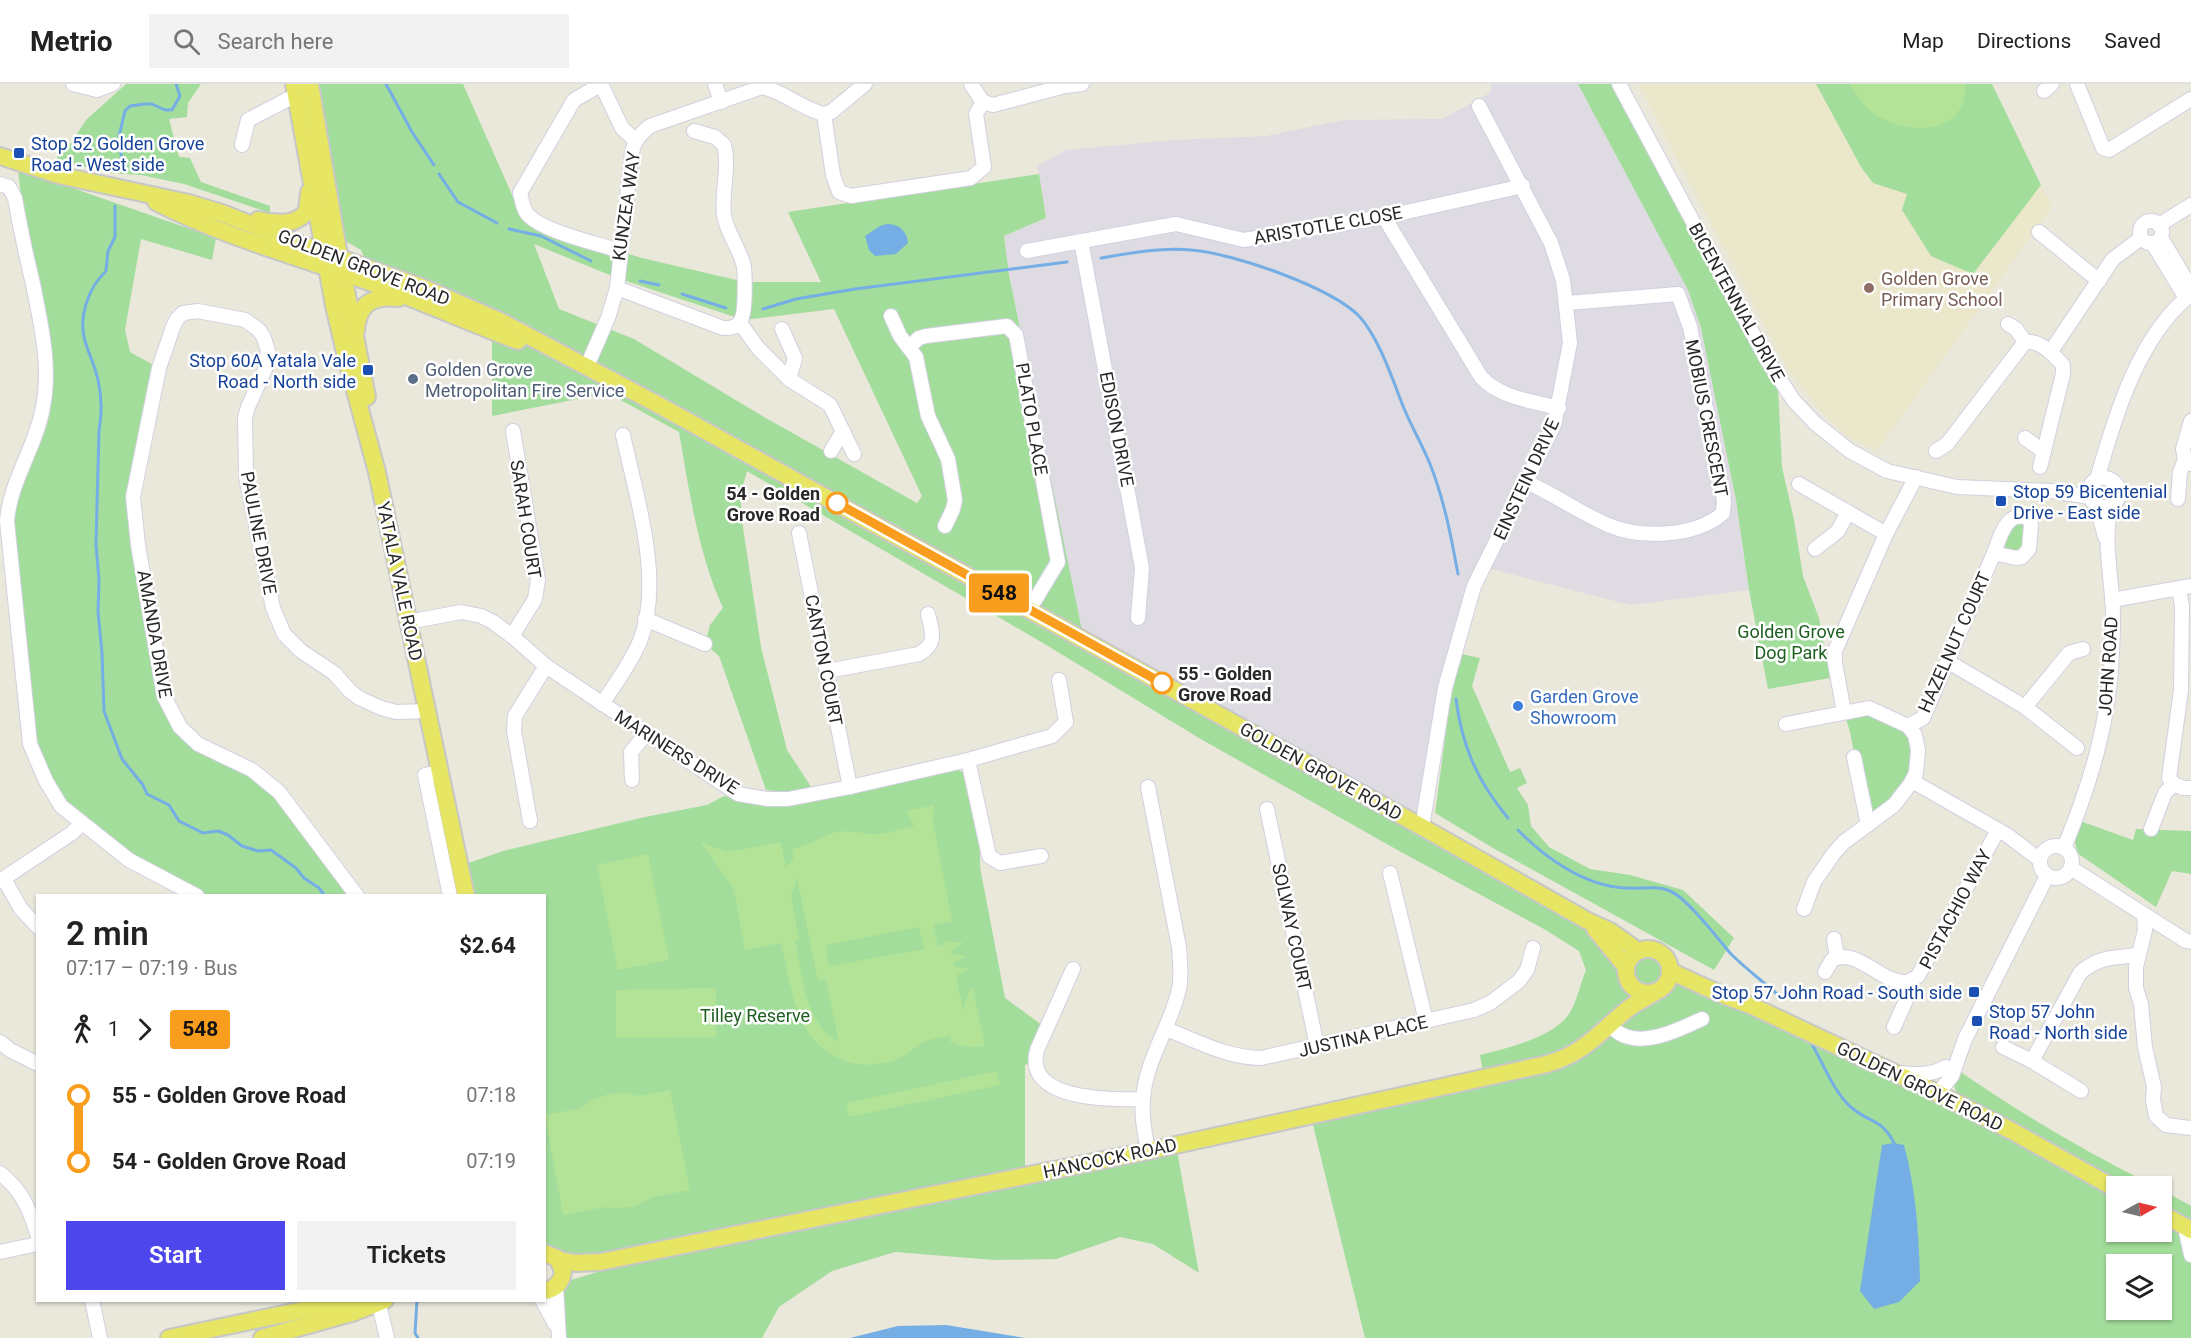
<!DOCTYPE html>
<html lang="en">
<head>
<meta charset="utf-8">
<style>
  body { margin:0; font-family:Roboto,sans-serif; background:#f2f2f2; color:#222; height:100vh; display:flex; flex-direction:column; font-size:22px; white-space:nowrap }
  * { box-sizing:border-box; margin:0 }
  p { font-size:20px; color:#767676 }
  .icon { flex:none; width:33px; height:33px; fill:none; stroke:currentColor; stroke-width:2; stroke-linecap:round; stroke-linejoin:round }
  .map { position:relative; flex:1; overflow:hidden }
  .side { position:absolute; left:36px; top:810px; width:510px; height:408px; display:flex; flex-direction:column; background:#fff; border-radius:0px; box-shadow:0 2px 4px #0004 }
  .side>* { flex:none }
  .badge { padding:0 12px; border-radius:4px; font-size:21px; line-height:39px }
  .needle { width:39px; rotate:82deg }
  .controls { position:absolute; left:2106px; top:1092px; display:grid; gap:12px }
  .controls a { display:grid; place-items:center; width:66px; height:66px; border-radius:0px; background:#fff; box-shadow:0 2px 4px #0004; font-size:30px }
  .map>.badge { position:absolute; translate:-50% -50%; box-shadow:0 0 0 3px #fff }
  .legs { display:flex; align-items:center; gap:9px; height:66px; padding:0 30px; font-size:20px }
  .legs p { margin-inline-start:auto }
  .summary { display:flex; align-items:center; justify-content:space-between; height:102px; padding:0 30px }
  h1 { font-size:33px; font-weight:600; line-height:45px }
  .action { display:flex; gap:12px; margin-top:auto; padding:12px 30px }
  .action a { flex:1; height:69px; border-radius:0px; background:#4c46ec; color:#fff; font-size:24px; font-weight:600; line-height:69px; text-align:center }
  .action a+a { background:#f2f2f2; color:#222 }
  ul { padding:0 30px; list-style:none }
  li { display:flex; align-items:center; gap:21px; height:66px; font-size:22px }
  li i { display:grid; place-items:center; width:9px; height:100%; margin:0 8px; background:currentColor }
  li i::after { content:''; width:15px; height:15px; margin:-8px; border:4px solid; border-radius:50%; background:#fff }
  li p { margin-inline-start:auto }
  li:first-child i { background:linear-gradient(#0000 50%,currentColor 0) }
  li:last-child i { background:linear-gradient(currentColor 50%,#0000 0) }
  header { display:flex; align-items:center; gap:36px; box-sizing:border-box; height:84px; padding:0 30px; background:#fff; border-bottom:2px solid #e0e0e0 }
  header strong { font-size:28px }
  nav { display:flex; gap:33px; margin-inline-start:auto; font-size:21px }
  .search { width:420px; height:54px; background:#f2f2f2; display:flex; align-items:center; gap:15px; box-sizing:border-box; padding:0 21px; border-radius:0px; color:#767676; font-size:22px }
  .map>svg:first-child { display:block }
</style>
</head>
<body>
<header>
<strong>Metrio</strong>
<div class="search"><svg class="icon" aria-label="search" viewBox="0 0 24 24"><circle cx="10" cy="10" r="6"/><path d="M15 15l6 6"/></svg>Search here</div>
<nav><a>Map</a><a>Directions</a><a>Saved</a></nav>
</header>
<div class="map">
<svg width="2191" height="1254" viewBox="0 0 2191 1254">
  <rect width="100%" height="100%" fill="#eae7db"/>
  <path fill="#dfdbe2" d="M1494,0H1578L1688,206L1701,244L1736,416L1749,506L1630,521L1484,483L1451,582L1422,743L1084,556L1009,191L1004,152L1046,134L1037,82L1066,66L1176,56L1266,52L1344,36L1442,35L1490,9L1491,1Z"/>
  <path fill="#eae7cb" d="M1638,0H1992L2052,123L1877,367L1848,353L1818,324L1787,284Z"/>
  <g fill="#a2dd9b" fill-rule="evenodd">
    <path d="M126,0H201L188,19L187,33L169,35L179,73L190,74L201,98L270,122V129L184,100L141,91L109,89L57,76L58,64L71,59L86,36Z"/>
    <path d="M310,0H463L524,138L642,174L745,198H821L788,128L1039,90L1046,134L1004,152L1009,191L1084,556L1681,890L2116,1107V1148H2162V1106L2191,1122V1254H1365L1311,1033L1484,994L1480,971C1506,965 1554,953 1569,930C1576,920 1581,898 1586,886L1579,867L1544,845L1401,768L1199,654L1043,559L747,387L741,409V430L761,563L787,666L812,704L787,708L766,706L719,572L705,560L710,541L723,524C698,469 689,406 679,348L608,309L492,332V247L369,184L361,166L337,152ZM534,160L617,194L744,236L834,225L922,412L917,419L764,333L634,255L559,225ZM2116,1180H2162V1226H2116Z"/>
    <path d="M1578,0H1616L1778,304L1782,383L1794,436L1803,492L1819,534L1830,594L1768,605L1749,506L1736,416L1701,244L1688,206Z"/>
    <path d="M1816,0H1992L2041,101L1973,190L1931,172L1902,126L1907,110L1873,99L1861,83Z"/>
    <path d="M18,85L216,154L212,176L141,155L125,246L130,268L159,284L135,406L164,612L188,651L264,696L357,811H197L129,776L61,722L30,660L12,410L44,322Z"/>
    <path d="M2029,435L2022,473L2001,469L2007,438Z"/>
    <path d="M1461,570L1480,574L1472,602L1510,688L1520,684L1527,699L1517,704L1528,721L1531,742L1549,763L1590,785L1630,791L1683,806L1734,854L1714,886L1493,764L1435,729L1450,618Z"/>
    <path d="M1869,624L1908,642L1916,689L1868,741L1850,648L1844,628Z"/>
    <path d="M955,684L964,689C973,720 981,751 980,783L1005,914L1046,944L1034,978L1025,981V1091L1176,1061L1199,1189L1153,1160L1120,1153L1056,1175L994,1176L895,1168L832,1187L779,1223L762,1254H557L558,1200L683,1162L559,1176L545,1157L544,812L466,811L460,782L503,767L645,733L707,721L724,712L787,723L851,710Z"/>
    <path d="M2080,737L2133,756L2136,745L2191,747V790L2172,787L2156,823L2077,769L2075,757Z"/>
    <path d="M1955,984C2019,1029 2085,1067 2154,1102H2116L1964,1022C1957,1010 1950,999 1955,984Z"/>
  </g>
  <g fill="#b2e397" fill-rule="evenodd">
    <path d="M1849,0H1966C1965,6 1965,13 1963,19C1949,54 1898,47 1873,29C1863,22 1856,9 1849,0Z"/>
    <path d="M934,721L933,738L952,837L933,841L938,862L945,861V857L964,859L951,867V870L967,872L953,879L954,883L970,884L956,892L963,926L970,904H973L985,962C972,964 961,963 950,958L951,952C943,954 931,954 924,958C910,966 906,974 888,978C873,982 857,982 843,976C794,957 792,903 781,859L745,866L734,806L701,758L703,757L705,760L727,768L781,758L786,784L794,773L792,765C809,762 821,752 837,748C849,746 859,749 871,750C884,751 900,745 914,742L906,727ZM797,794L818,897L826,896L839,958C804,939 803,891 795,857L799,855L791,812ZM919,843L924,865L829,882L826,861Z"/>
    <path d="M648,770L669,876L618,886L597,781Z"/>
    <path d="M716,904V953L616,954V906Z"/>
    <path d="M997,987L1000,1001L849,1033L846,1019Z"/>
    <path d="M670,1006L690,1106L654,1113L633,1123L616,1124L606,1123L563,1131L545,1031L581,1024L591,1016L609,1010L627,1009L639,1012Z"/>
  </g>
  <g fill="#75aee5">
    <path d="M887,140C899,140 907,147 908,159L896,170L875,172L869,166L865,152L880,142Z"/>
    <path d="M1894,1059L1904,1061C1916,1105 1919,1152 1920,1197L1899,1218L1874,1225L1860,1207L1882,1061Z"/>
    <path d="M946,1241L1025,1254H850L898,1242Z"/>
  </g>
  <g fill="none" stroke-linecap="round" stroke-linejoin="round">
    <g stroke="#75aee5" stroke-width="3">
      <path d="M386,0L412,48L434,81"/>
      <path d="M123,87L119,52L125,27L130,22L145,20H152L165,26H172L180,12L176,0"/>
      <path d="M439,90L458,118L497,139"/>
      <path d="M115,122V153L108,167L106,187C88,204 77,235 86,260C90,273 95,282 98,296C102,313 102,330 99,347L96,461L99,496L98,528L102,569L104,627L122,675L143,701L147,710L169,721L179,737L203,749L218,747L228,751L242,762L258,767L271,766L296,784L304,794L319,804L325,812"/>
      <path d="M509,145L541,152L591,177"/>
      <path d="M1101,174C1130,169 1162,163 1191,166C1233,169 1330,203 1359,232C1379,254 1392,294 1403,322C1411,342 1422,360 1430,380C1444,415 1451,452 1458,490"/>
      <path d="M640,197L659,201"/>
      <path d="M682,210L726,224"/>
      <path d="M763,225L796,215L855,205L1067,178"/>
      <path d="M1456,615C1462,662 1477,697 1508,734"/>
      <path d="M1518,746C1545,774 1585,802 1625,804C1640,805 1656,801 1670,807C1687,814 1718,855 1731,870C1745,884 1761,896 1776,909"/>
      <path d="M1810,957C1823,978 1833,1008 1852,1024C1871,1040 1881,1034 1894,1059"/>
      <path d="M417,1216L415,1249L418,1254"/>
    </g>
    <g stroke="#d1d0e0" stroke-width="16">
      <g id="minor">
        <path d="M73,0L97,6L113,0"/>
        <path d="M601,0L622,44L636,57"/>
        <path d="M602,0L574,16L520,109C522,116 523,126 528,131C544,148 596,159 620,167"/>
        <path d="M715,0L721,18"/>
        <path d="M865,0L831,28L824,30L833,91L839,108L851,112L971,94L984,83L976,30L983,18"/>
        <path d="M971,0L983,18"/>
        <path d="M1619,0L1767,276L1794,317L1815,339L1850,367L1887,387L1957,403L2052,407L2090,413"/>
        <path d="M2077,0L2103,64L2109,66L2191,15"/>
        <path d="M2044,7L2052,0"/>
        <path d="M983,18L993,21L1065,2L1082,0"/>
        <path d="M242,61L248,36L296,11"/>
        <path d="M0,100L9,103L15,114C20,143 26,171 33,200C41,241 51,281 43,323C36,363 10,397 7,437L30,660L46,697L61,722L129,776L197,812"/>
        <path d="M1384,133L1481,293C1500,314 1532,317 1559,324"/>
        <circle cx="2151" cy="148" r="11"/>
        <path d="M2159,141L2191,121"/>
        <path d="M2039,148L2099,197"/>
        <path d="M2161,154L2191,204"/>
        <path d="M1081,157L1142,484L1138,534"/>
        <path d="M2153,160L2186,214"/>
        <path d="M1027,167L1176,140L1244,156L1384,133L1523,102"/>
        <path d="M617,204L723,244C730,244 736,244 740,238C746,230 745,194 744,183C740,164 727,150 724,131C721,108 730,84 724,61L715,53L694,47"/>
        <path d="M891,232L900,252L916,273L928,332L948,375L955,416L953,425L945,442"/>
        <path d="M740,239L758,264L789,295L830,321L854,370"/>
        <path d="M2008,240L2016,245L2025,258"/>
        <path d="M782,245L795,274L789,295"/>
        <path d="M909,263L919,254L926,252L1007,242L1016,251L1058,478L1029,526"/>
        <path d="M2051,267L2113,175L2141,154"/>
        <path d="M587,282L608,234L617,204L632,68C635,56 640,50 650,42L762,3C785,8 802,25 824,30"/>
        <path d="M2191,337L2183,365L2185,376L2191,380"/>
        <path d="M2025,354L2044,368"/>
        <path d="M831,367L843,347"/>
        <path d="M1936,367L1947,360L2025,258C2040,256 2053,270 2063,281V290L2040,383"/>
        <path d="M2097,395C2116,331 2137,254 2191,210"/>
        <path d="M1526,398C1554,410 1580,429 1608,441C1641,455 1696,453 1723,429L1724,416L1690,243L1678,210L1567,219"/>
        <path d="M1799,400L1886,450"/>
        <path d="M2178,415L2180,388L2185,376"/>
        <path d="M2094,420C2106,427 2117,422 2120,408C2115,389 2089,389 2089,409C2089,414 2092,417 2095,421C2100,431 2102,442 2105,453"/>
        <path d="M799,449L850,703"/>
        <path d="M1815,465L1838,447L1848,428"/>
        <path d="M2112,516L2191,502"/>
        <path d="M645,535L705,560"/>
        <path d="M408,538L461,528L481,532L493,538L512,552L546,582L738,710L767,715H788L850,703L968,676L1052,652L1066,638L1059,596"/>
        <path d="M512,552L535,515L538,496L513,347"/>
        <path d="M1947,577L2025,623L2077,664"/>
        <path d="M827,587L919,570C938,559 932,548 928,530"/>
        <path d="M602,620C615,600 631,579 640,557C664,496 636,412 623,351"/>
        <path d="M2025,623L2069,569L2083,565"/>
        <path d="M1844,628L1835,579V567L1886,450L1916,393"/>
        <path d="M1786,640L1869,624L1908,642L1915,651L1918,666L1916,689L1911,699L1894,721L1844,758L1834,769L1814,798L1804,825"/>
        <path d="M1908,642L1923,634L1994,469L2016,474L2022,473L2029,465L2031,441L2029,435C2007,424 2000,453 1994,469"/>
        <path d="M1854,673L1868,741"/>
        <path d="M968,676L989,772L1000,779L1041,772"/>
        <path d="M440,688L425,691L450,812"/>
        <path d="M632,696L631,668L646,650"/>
        <path d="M1912,697L2007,751L2040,776"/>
        <path d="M2174,700L2183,704H2191"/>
        <path d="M1148,703L1179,863C1180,876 1182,892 1179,905C1171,942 1145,977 1143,1016C1141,1032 1145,1050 1148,1067"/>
        <path d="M1267,725L1317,962"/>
        <path d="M530,737L514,647L515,632L546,582"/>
        <path d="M1422,743L1445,604L1474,502L1554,341L1570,259L1563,196L1551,159L1479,22"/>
        <path d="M2151,745L2165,709L2174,700L2169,694L2181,606L2182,522L2179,505"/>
        <circle cx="2056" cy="778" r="16"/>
        <path d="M2064,764C2090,701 2110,636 2112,568C2113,550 2114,531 2112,513C2110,486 2103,448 2112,422"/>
        <path d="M2071,784L2186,857L2191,858"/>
        <path d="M1390,789L1426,937"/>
        <path d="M4,795L21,825L38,843"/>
        <path d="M0,797L72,749L82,739"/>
        <path d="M357,812L279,708L252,686L198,660L180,643L164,612L138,461L133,413L159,284L173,243L177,235L183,229L198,227L245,236L259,246L264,254L268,267L266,283L248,323L245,334L246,393L273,524L284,550L301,567L334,589L350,607L359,614L381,624L396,628L427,627"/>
        <path d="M2144,832L2145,846L2136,883V904L2141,920L2145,963L2154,1003L2153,1016L2156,1032L2166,1041L2191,1044"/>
        <path d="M1834,855L1837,873"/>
        <path d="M1073,885L1037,966C1023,1017 1112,1016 1142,1015"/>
        <path d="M1825,888L1832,876C1855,862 1883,900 1905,898C1909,898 1915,894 1918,892L1998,746"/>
        <path d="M1609,942C1614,945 1619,950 1625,952C1649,961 1680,945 1702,935"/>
        <path d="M1894,943L1907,914L1905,898"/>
        <path d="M1166,945C1197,957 1228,974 1261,974L1474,926L1490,919L1519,897L1527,886L1533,864"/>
        <path d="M0,958L10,966L38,980"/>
        <path d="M2003,963L2032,977L2081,1007"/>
        <path d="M2032,977L2080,889C2099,872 2114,874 2139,871"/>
        <path d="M1901,989C1918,991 1931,991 1946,983"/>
        <path d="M1938,1009L1952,992L1965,955L2047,792"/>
        <path d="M0,1089C23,1108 29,1124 38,1152"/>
        <path d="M2185,1143L2191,1171"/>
        <path d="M0,1168L38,1160"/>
        <path d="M556,1202L559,1254"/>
        <path d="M92,1216L100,1254"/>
        <path d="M378,1216L387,1254"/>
        <path d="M542,1216L555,1240"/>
      </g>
    </g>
    <g stroke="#c7c7c7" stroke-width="20">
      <g id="major">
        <path d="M294,0L334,222L347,277L377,388L466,812"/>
        <path d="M310,0L337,160L367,313"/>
        <path d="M0,72L58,91L189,119L222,129L303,161L424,204L500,237L655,319L1422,743L1586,836L1610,847L1638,867"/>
        <path d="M156,118C221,151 291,171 361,195C414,214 465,237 518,257"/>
        <path d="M258,136C276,139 295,143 307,127L309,108"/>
        <path d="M356,247C358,219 373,211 399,214"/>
        <path d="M1595,845L1626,883"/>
        <circle cx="1648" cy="887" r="22"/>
        <path d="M1670,887L1718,909L1752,922L1931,1006L2012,1047L2116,1105"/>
        <path d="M2162,1130L2191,1146"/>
        <path d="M544,1169L557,1174L563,1187C562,1198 556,1205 544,1207"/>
        <path d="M559,1176L575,1179L600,1178L1148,1067L1547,980C1587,968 1599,948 1629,924C1637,918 1646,914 1654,909"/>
        <path d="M169,1254L351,1216"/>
        <path d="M262,1254L355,1228L385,1216"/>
      </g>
    </g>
    <use href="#minor" stroke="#fff" stroke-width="14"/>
    <use href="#major" stroke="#e6e564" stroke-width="16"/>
  </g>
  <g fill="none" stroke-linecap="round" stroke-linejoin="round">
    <g stroke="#fff" stroke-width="14">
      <path id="line-1" d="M837,419L1162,599"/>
    </g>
    <use href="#line-1" stroke="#f99d1e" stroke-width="9"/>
  </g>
  <g fill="#1a4fb4" stroke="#fff" stroke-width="2">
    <rect x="13" y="63" width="12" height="12" rx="3"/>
    <rect x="362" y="280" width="12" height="12" rx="3"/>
    <rect x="1995" y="411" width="12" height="12" rx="3"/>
    <rect x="1968" y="902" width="12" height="12" rx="3"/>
    <rect x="1971" y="931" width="12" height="12" rx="3"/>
  </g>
  <circle fill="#8d6e63" stroke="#fff" stroke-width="2" cx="1869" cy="204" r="6"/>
  <circle fill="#5c6f8a" stroke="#fff" stroke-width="2" cx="413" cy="295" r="6"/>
  <g fill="#fff" stroke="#f99d1e" stroke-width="3">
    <circle cx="837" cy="419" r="10"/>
    <circle cx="1162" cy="599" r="10"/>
  </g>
  <circle fill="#3f7fe0" stroke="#fff" stroke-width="2" cx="1518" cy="622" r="6"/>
  <g text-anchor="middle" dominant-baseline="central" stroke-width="5" stroke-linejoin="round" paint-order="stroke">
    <g font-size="18" fill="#164399" stroke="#fff" text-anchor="start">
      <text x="31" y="59">Stop 52 Golden Grove<tspan x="31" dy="21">Road - West side</tspan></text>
      <text x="356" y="276" text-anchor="end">Stop 60A Yatala Vale<tspan x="356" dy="21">Road - North side</tspan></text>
      <text x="2013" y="407">Stop 59 Bicentenial<tspan x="2013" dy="21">Drive - East side</tspan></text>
      <text x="1962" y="908" text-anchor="end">Stop 57 John Road - South side</text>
      <text x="1989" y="927">Stop 57 John<tspan x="1989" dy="21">Road - North side</tspan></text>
    </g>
    <g font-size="18" fill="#282828" stroke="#fff">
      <text transform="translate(626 122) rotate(-82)">KUNZEA WAY</text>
      <text transform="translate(1328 141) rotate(-10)">ARISTOTLE CLOSE</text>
      <text transform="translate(364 183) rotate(21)">GOLDEN GROVE ROAD</text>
      <text transform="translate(1737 218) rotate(61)">BICENTENNIAL DRIVE</text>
      <text transform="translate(1707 334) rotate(79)">MOBIUS CRESCENT</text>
      <text transform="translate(1032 335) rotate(80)">PLATO PLACE</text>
      <text transform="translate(1117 345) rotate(79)">EDISON DRIVE</text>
      <text transform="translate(1526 395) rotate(-65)">EINSTEIN DRIVE</text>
      <text transform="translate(526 435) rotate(81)">SARAH COURT</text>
      <text transform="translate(259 449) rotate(79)">PAULINE DRIVE</text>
      <text transform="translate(400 497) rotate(78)">YATALA VALE ROAD</text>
      <text transform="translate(155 550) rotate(80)">AMANDA DRIVE</text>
      <text transform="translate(1954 558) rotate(-66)">HAZELNUT COURT</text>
      <text transform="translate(824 576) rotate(79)">CANTON COURT</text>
      <text transform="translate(2108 582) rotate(-86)">JOHN ROAD</text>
      <text transform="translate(677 668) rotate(32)">MARINERS DRIVE</text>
      <text transform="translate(1321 687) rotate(29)">GOLDEN GROVE ROAD</text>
      <text transform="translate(1955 825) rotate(-62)">PISTACHIO WAY</text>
      <text transform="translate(1292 843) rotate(78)">SOLWAY COURT</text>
      <text transform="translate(1363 952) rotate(-13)">JUSTINA PLACE</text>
      <text transform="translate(1920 1002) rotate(26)">GOLDEN GROVE ROAD</text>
      <text transform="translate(1110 1074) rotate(-12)">HANCOCK ROAD</text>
    </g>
    <g font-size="18" fill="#785e54" stroke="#fff" text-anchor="start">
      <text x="1881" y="194">Golden Grove<tspan x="1881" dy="21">Primary School</tspan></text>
    </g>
    <g font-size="18" fill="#4e5e75" stroke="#fff" text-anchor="start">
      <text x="425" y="285">Golden Grove<tspan x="425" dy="21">Metropolitan Fire Service</tspan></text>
    </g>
    <g font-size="18" font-weight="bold" fill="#282828" stroke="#fff" text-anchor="end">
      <text x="820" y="409">54 - Golden<tspan x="820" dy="21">Grove Road</tspan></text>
      <text x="1178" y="589" text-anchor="start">55 - Golden<tspan x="1178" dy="21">Grove Road</tspan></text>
    </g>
    <g font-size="18" fill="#1e5f20" stroke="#fff">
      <text x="1791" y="547">Golden Grove<tspan x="1791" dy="21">Dog Park</tspan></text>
      <text x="755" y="931">Tilley Reserve</text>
    </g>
    <g font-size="18" fill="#366cbe" stroke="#fff" text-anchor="start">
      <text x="1530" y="612">Garden Grove<tspan x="1530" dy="21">Showroom</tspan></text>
    </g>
  </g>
</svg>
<div class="controls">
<a><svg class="needle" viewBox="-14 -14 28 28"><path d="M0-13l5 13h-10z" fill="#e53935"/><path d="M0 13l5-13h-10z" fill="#767676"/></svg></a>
<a><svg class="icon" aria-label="layers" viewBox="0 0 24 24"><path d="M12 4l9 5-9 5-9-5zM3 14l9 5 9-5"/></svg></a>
</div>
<b class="badge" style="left:999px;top:509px;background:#f99d1e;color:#111">548</b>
<section class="side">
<div class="summary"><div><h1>2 min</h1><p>07:17 – 07:19 · Bus</p></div><b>$2.64</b></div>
<div class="legs"><svg class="icon" aria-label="walk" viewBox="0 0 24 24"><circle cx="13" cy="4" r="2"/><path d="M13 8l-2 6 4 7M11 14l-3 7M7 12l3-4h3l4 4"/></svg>1<svg class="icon" aria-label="forward" viewBox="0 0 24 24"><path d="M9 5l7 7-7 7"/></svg><b class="badge" style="background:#f99d1e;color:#111">548</b></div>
<ul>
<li><i style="color:#f99d1e"></i><b>55 - Golden Grove Road</b><p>07:18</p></li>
<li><i style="color:#f99d1e"></i><b>54 - Golden Grove Road</b><p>07:19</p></li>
</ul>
<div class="action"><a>Start</a><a>Tickets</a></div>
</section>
</div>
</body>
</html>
